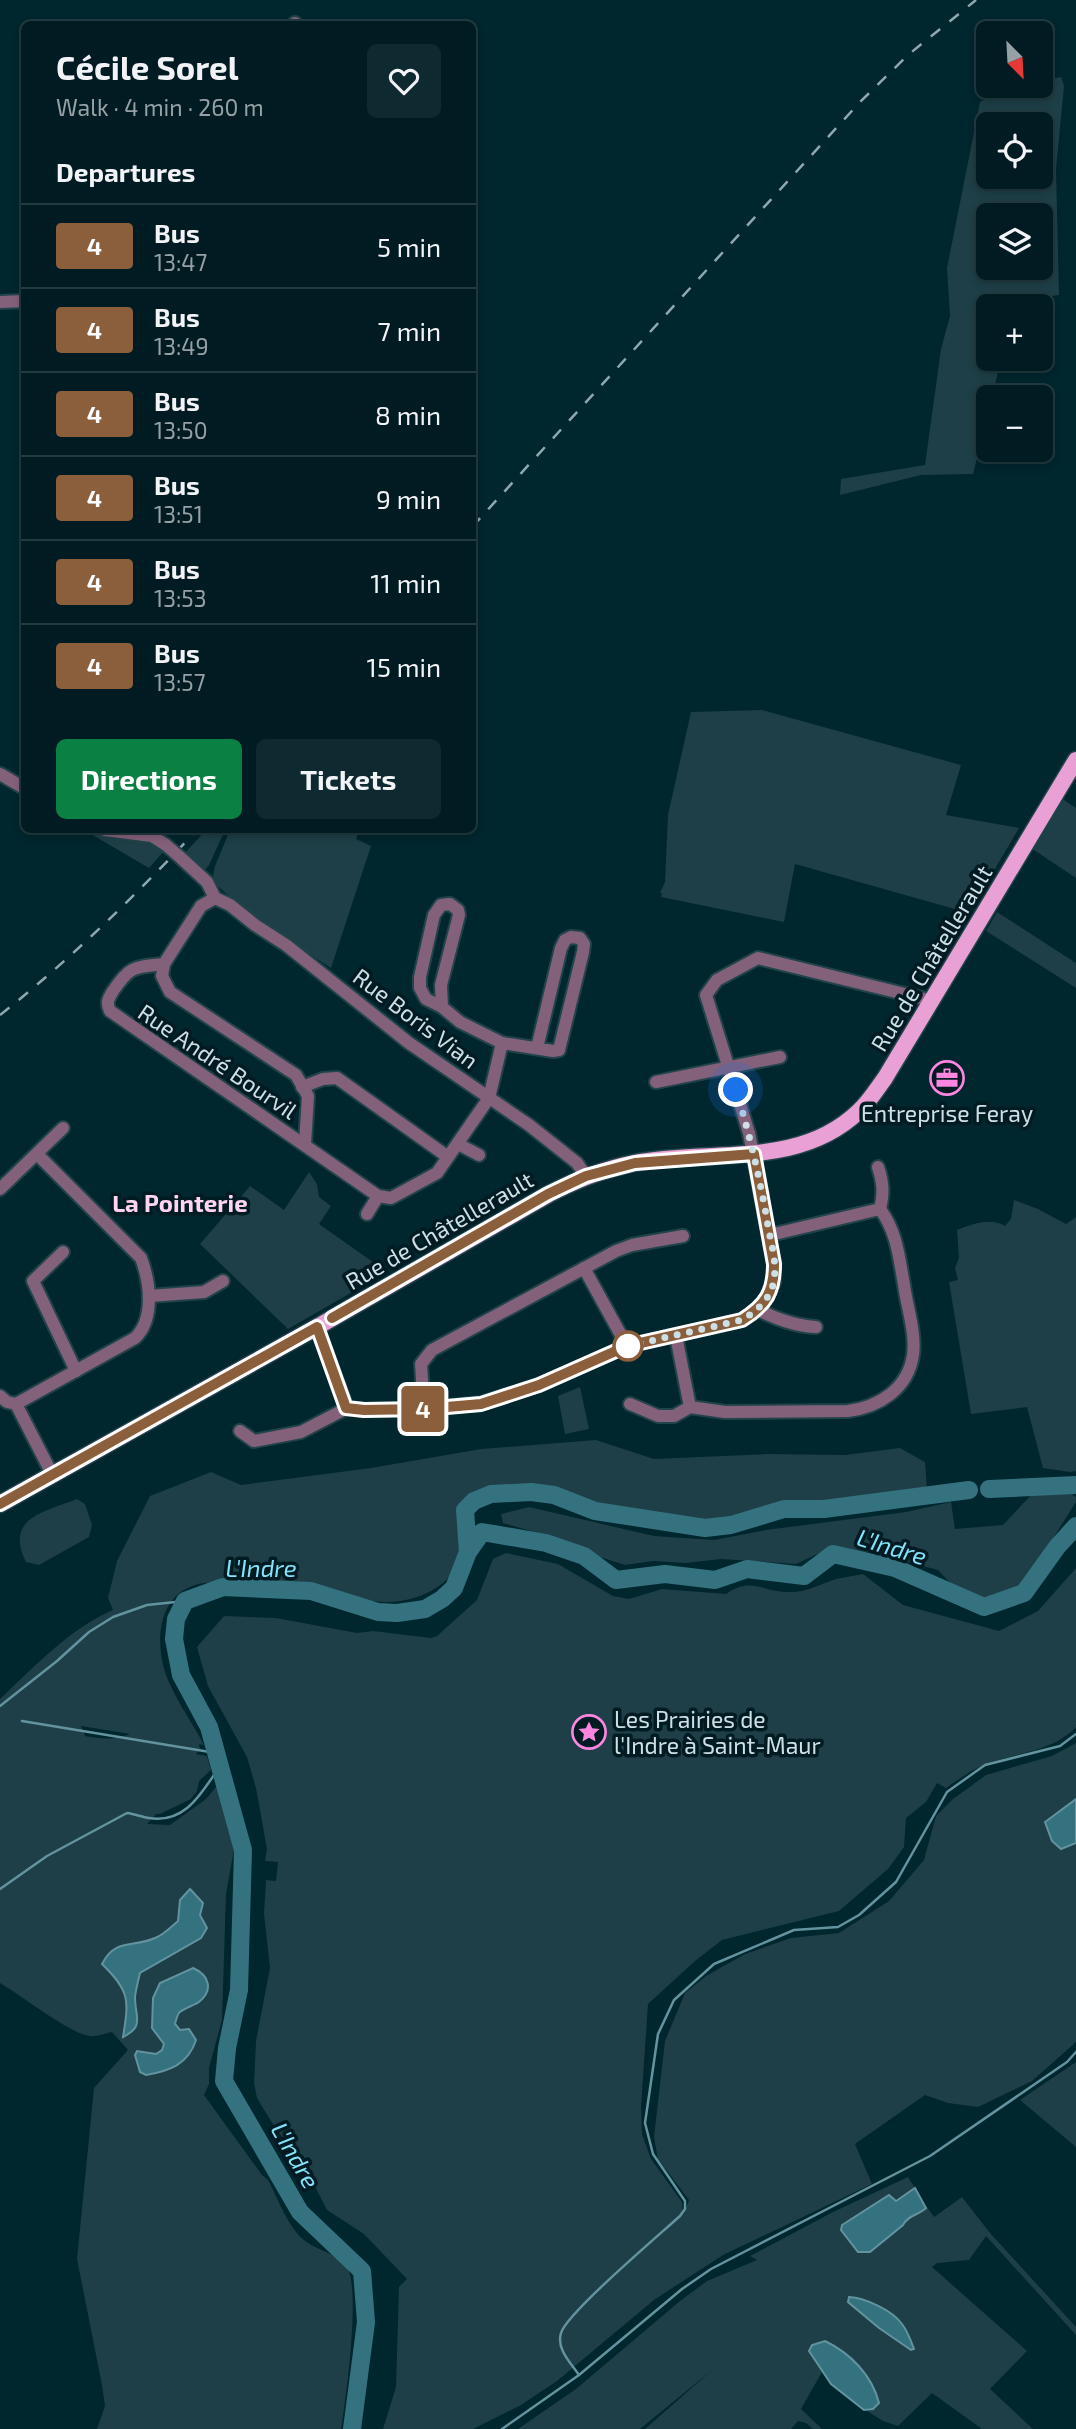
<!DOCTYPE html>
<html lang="en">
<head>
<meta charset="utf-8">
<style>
  body { margin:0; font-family:"Exo 2",sans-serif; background:#0e292f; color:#f1f3f6; height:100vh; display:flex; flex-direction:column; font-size:26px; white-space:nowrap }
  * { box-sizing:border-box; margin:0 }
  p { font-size:23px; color:#95a1a5 }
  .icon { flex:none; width:38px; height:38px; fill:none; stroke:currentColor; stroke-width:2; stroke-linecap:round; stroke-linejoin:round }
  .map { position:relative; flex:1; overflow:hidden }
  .details { position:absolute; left:21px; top:21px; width:455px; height:812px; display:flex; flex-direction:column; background:#001c22; border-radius:10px; box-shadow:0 4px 10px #0003,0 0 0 2px #223a40 }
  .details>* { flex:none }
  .badge { padding:0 14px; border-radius:5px; font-size:24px; line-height:46px }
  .needle { width:46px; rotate:156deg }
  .controls { position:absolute; left:976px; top:21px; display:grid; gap:14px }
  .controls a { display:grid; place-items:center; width:77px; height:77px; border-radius:10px; background:#001c22; box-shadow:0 4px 10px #0003,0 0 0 2px #223a40; font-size:35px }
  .you { position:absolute; width:35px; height:35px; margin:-18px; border:5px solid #fff; border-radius:50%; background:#1a73e8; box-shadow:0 0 0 10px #1a73e833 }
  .map>.badge { position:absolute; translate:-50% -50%; box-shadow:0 0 0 4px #fff }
  h2 { padding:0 35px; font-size:26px; line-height:63px }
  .round { display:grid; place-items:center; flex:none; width:74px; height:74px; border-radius:10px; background:#0e292f }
  .head { display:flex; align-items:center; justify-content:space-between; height:119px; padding:0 35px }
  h1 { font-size:33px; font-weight:700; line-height:52px }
  .cta { display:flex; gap:14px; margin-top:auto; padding:14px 35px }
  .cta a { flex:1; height:80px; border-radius:10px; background:#0b8043; color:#fff; font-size:28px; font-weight:700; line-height:80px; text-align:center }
  .cta a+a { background:#0e292f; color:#f1f3f6 }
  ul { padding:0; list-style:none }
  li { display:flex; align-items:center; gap:21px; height:84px; padding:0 35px; border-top:2px solid #223a40 }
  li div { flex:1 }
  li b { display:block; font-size:26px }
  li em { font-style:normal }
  li .badge { min-width:77px; font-weight:700; text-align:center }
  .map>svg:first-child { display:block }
</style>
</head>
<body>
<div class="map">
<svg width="1076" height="2429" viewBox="0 0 1076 2429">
  <rect width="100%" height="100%" fill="#00262e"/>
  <g fill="#1e3f47" fill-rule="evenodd">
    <path d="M1061,77L1064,86L1056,169L1059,295L1015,301L1013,306H989V359H1001L992,397H989V409L973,474L921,475L840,495L841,479L925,465L941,349L950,316L947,268L980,102C1002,89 1016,86 1041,86V81ZM989,124H1041V177H989ZM989,215H1041V268H989Z"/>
    <path d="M762,710L961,765L946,815L1019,828L969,913L795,864L784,922L661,897L662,893H660L665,882L668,815L691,712Z"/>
    <path d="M1061,798L1076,808V878L1031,848Z"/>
    <path d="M84,830H94L121,837L146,838L165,850L149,868Z"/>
    <path d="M206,830H225L209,865L203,872L183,855Z"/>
    <path d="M230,830H359L356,839L371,846L331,968L254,918L212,881L215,866Z"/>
    <path d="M997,912L1076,963V988L986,931Z"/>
    <path d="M309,1172L317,1184L319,1197L331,1206L319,1224L387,1272L288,1329L200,1244L250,1186L284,1210Z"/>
    <path d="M1014,1200L1038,1209L1066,1224L1076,1217V1471L1070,1472L1043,1468L1027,1407L971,1414L949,1282L958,1280L955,1268L959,1258L957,1230C972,1224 990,1217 1005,1226L1011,1219Z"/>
    <path d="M580,1387L589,1429L565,1434L558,1396Z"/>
    <path d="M596,1440L654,1459L767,1454L845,1455L900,1448L925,1462L927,1490L782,1506L730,1521L706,1523L664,1518L585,1502L540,1487L493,1488L466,1500C453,1529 475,1557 443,1583C424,1598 397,1605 373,1601C354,1599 336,1588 317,1585C285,1579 253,1581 222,1583C214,1583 203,1582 195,1585C157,1597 155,1643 166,1675C175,1699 192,1722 204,1745L199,1744L200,1748L196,1754L207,1756L211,1770L199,1781L197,1791L191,1799L160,1814H156L147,1824L170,1825L206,1799L220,1782L235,1844L226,1894L222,2020L209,2068V2084L204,2095L262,2175L268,2180C278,2198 287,2226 304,2240C317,2251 339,2253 348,2269C360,2293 346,2399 341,2429H97L105,2406L102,2385L77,2259L94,2088L128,2050L112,2032C106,2033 96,2037 90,2036C70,2034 21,1995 0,1983V1699C34,1667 69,1629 113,1610L108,1598L117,1561L150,1496L211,1472L241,1485L371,1468L481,1449ZM81,1726L130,1734C117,1740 100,1739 85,1736ZM190,1890L207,1928L201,1938L140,1973L135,1995L138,2024L123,2036L128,2002L119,1981L122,1945C148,1943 158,1937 178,1921L180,1900ZM207,1994C195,2006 180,2007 175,2024C178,2031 182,2030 189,2029L140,2072L135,2055L142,2051L156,2054L162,2050L164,2044L152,2027L153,1998Z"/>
    <path d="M1046,1479L1076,1497V1502L1033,1570L1013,1592L986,1600L953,1586L938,1570L874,1553L830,1548L796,1564L721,1559L686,1563L653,1561L625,1565L597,1556L576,1544L503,1523L501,1514L529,1507L654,1536L714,1540L766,1530L906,1512L951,1502L955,1529L1003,1525Z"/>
    <path d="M77,1499L85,1504L92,1525L89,1537L39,1565L26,1562C4,1518 44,1512 77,1499Z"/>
    <path d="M506,1553L558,1564L613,1596L629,1599L662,1589L726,1594C751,1576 762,1592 788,1592C806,1593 820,1584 836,1579C845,1577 854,1576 863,1574L903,1605L999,1631L1038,1611L1076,1568V1727C1051,1753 1016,1752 984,1765C971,1770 958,1780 946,1788L937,1783L926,1802L906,1818L904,1847L888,1869L839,1911L722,1940L695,1961L648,2004L641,2107L642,2134L651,2159L682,2202L683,2215L689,2200L658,2159L654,2137L665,2041L685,1993L706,1976L745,1954L791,1938L839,1933L889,1901L924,1860L936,1816L953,1799L986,1775L1052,1756L1076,1743V1799L1061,1849L1076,1843V2042L1032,2081L978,2107L948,2103L925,2095L855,2144L872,2184L723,2255L654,2300L557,2381L521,2405L473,2429H383L396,2387L399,2287L407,2279L364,2234L327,2210L298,2153L277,2131L257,2098L254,2083L256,2041L270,1968L264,1914L266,1880L276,1881L278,1862L265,1861L267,1849L256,1788L247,1757L208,1686L197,1647L224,1616L276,1618L357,1633L373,1631L431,1638L437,1636L477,1600L493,1559Z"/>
    <path d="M1076,2062V2147L1020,2100Z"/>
    <path d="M908,2177L915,2188C892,2204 866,2211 842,2225L841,2230L858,2252H870L903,2225C908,2215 920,2214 927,2207L934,2217L962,2197L990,2233L1076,2327V2335L986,2236L969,2260L937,2263L932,2267L1027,2351L990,2389L1033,2429H982L932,2393L898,2426L883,2421L867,2411L873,2409L809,2351L822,2372L801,2409L822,2429H813L806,2423L798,2421L791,2429H645L712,2370L640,2429H518L576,2389L680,2301L707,2281L757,2260L750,2256L833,2212ZM858,2298L879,2307L901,2322L911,2350L879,2328L849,2302Z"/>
  </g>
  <g fill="#347280" stroke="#62939f" stroke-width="2">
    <path d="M1076,1799V1843L1061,1849L1052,1841L1045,1822Z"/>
    <path d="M190,1889L203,1903L200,1915L207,1928L201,1938L140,1973C138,1981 136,1989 135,1997C135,2017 145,2026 123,2037C129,2000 130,1991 102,1964C115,1938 132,1948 155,1938C163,1935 171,1927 178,1921L180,1900Z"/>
    <path d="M193,1968C209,1975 214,1990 199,2002C193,2006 184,2008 179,2013C177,2016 176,2020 175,2024L180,2030L189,2029L196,2040C188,2065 169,2071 146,2075L140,2072L135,2055L137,2051L156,2054L162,2050L164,2044L152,2028L153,1998L160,1983Z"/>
    <path d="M915,2188L926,2208C919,2215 908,2215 903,2225L870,2252H858L841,2230L842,2225L889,2195L896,2201Z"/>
    <path d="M849,2297C865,2298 892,2310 902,2324C908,2332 911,2341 914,2349L911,2350L879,2328L848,2302Z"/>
    <path d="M825,2341C850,2353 872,2375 879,2403L873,2409L864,2410L831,2384L809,2351L812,2345Z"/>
  </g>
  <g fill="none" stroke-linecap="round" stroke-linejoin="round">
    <g stroke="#62939f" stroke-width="2.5">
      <path d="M0,1706L57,1661L89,1632L113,1617L147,1605L185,1601"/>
      <path d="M22,1721L216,1753"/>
      <path d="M0,1889L47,1856L127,1813C135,1814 142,1817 149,1818C186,1824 202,1792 220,1766"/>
      <path d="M579,2375C571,2363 556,2349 561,2333C567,2313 659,2235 680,2216L685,2209V2201L653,2154L645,2123L658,2034L674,2000L714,1964L794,1930L838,1927L859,1915L896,1882L947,1792L985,1765L1060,1746L1076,1734"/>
      <path d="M502,2429L579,2375L682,2289L711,2269L930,2156L1067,2062L1076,2052"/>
    </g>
    <g stroke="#347280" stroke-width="18">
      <path d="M989,1489L1076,1485"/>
      <path d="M468,1552L465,1510L474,1501L491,1494L531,1492L554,1495L595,1511L705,1528L731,1525L784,1509H824L969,1490"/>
      <path d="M352,2429L366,2322L362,2271L300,2212L224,2081L227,2048L239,1990L243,1850L209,1727L181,1675L174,1639L176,1619L185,1601L223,1587L311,1591L378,1612L397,1613L425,1609L442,1599L454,1588L468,1552L482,1532L546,1543L584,1556L616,1580L665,1574L715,1580L747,1569L804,1576L833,1554L895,1568L984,1607L1024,1593L1057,1547L1076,1526"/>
    </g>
    <g stroke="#21444b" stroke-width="16">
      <g id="minor">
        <path d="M294,24L295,23"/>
        <path d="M0,302L24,301"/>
        <path d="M0,774L24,788"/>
        <path d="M105,830L152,836L166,845"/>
        <path d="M181,858L207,882L215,898"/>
        <path d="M215,898L230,905L255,925L286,945L409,1043L529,1125L577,1163L586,1176"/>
        <path d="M215,898L201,906L164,964L162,976L170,992L296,1075L308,1096L305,1144"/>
        <path d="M164,964C134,967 130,966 113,991C108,999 106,1003 110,1011L378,1196L391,1198L437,1173L489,1098L502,1043"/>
        <path d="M442,1007L441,985L459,915L458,910L450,904L441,905L434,915L420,977V988L426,999L442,1007L460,1022L502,1043L553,1051L559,1050L583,952L584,944L580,938L571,937L565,940L561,948L537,1048"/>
        <path d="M656,1082L780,1057"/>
        <path d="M302,1087L323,1079L337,1078L448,1157"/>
        <path d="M458,1144L479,1155"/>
        <path d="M878,1167C883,1182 884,1193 880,1209"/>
        <path d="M0,1189L63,1128"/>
        <path d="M367,1214L378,1196"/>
        <path d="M770,1235L880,1209"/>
        <path d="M63,1252L33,1281L76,1371"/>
        <path d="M584,1268L627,1346"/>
        <path d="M149,1296L204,1292L223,1281"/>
        <path d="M758,1310C777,1319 795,1326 816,1327"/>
        <path d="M317,1327L347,1408"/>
        <path d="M676,1336L690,1407"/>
        <path d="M0,1396L7,1402L16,1404L52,1474"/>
        <path d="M16,1404L135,1338C155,1319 150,1282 141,1258L37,1154"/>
        <path d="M630,1404L658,1416H674L690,1407L725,1412L848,1411C879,1407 908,1389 913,1355C916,1333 907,1307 904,1285C899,1257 897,1232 880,1209"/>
        <path d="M424,1409L421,1364L432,1350L616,1251L632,1245L683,1236"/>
        <path d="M240,1431L254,1441L301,1432L347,1408L364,1410L424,1409L482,1403L539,1385L627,1346L742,1320L758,1310L767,1297L774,1282V1263L749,1133L706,995L717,980L758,958L933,1001"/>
      </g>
    </g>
    <g stroke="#21444b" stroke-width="19">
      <path id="major" d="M0,1504L317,1327L549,1194C576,1180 604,1169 634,1163C709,1148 798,1170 859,1111C869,1102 877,1089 885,1078L1076,760"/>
    </g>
    <use href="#minor" stroke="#84617a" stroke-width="12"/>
    <use href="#major" stroke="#e9a1d5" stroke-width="16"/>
    <g stroke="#8ea8ae" stroke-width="2.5" stroke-dasharray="12 12" stroke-linecap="butt">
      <path d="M472,527L860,102L908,55L976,0"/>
      <path d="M0,1015C71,959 135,896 197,830"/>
    </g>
    <g stroke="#21444b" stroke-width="16" stroke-linecap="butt">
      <path id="minor-bridge" d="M166,845L181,858"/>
    </g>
    <use href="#minor-bridge" stroke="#84617a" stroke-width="12"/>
  </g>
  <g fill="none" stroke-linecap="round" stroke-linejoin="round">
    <g stroke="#fff" stroke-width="16">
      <path id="line" d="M0,1504L317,1327L346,1408L364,1410L424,1409L481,1404L539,1385L627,1346L742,1320C766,1305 774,1292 774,1264L754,1154L635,1163L586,1176L548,1194L332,1318"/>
    </g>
    <use href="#line" stroke="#8b5e3c" stroke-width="10"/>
    <path stroke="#cce0e6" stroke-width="7" stroke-dasharray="0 12.6" d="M628,1346L742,1320C757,1311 772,1298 774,1279C777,1262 771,1243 768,1226C760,1179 750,1135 736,1090"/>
  </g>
  <defs>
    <g id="office-ring" transform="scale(1.75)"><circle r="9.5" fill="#001b22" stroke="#fe86e1" stroke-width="1.5"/><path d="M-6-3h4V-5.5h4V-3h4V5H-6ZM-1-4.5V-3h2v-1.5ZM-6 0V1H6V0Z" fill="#fe86e1"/></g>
    <g id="sight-ring" transform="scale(1.75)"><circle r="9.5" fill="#001b22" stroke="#fe86e1" stroke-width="1.5"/><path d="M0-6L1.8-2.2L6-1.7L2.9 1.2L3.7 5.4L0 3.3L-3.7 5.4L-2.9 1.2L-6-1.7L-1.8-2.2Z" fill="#fe86e1"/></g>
  </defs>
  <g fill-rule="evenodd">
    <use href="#office-ring" x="947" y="1078"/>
    <use href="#sight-ring" x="589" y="1732"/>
  </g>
  <circle fill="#fff" stroke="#8b5e3c" stroke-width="3.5" cx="628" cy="1346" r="14"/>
  <g text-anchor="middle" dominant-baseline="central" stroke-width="7" stroke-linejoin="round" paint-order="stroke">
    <g font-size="23" fill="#cce0e6" stroke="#001b22">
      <text transform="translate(931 958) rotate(-59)">Rue de Châtellerault</text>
      <text transform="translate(416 1018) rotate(37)">Rue Boris Vian</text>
      <text transform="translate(218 1061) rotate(34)">Rue André Bourvil</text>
      <text transform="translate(439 1230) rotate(-30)">Rue de Châtellerault</text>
    </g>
    <g font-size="23" fill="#cce0e6" stroke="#001b22">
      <text x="947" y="1113">Entreprise Feray</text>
      <text x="614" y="1719" text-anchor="start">Les Prairies de<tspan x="614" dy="26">l'Indre à Saint-Maur</tspan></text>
    </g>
    <g font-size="24" font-weight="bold" fill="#ffd5f2" stroke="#001b22">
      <text x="180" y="1202">La Pointerie</text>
    </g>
    <g font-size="24" font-style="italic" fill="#82e4fb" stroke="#001b22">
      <text transform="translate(892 1546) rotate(17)">L'Indre</text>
      <text x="261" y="1567">L'Indre</text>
      <text transform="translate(296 2155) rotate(60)">L'Indre</text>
    </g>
  </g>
</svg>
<div class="controls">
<a><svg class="needle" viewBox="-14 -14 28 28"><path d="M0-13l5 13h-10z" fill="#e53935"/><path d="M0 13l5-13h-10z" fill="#95a1a5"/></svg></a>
<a><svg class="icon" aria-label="locate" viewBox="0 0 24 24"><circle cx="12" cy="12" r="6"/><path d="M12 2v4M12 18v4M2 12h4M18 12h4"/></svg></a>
<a><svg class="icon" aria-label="layers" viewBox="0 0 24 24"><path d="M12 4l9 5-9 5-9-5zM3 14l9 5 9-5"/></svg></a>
<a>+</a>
<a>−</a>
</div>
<div class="you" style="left:736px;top:1090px"></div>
<b class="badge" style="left:423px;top:1409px;background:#8b5e3c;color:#fff">4</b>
<section class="details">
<div class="head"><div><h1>Cécile Sorel</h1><p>Walk · 4 min · 260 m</p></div><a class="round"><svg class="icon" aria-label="heart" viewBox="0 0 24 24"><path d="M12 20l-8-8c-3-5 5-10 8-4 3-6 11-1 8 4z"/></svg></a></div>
<h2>Departures</h2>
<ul>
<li><span class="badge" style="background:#8b5e3c;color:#fff">4</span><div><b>Bus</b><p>13:47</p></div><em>5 min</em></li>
<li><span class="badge" style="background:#8b5e3c;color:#fff">4</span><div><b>Bus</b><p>13:49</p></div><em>7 min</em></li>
<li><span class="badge" style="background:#8b5e3c;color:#fff">4</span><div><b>Bus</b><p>13:50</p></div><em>8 min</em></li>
<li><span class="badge" style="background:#8b5e3c;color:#fff">4</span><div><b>Bus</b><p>13:51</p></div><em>9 min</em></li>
<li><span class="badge" style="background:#8b5e3c;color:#fff">4</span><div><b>Bus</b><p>13:53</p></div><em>11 min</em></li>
<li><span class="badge" style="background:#8b5e3c;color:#fff">4</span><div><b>Bus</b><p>13:57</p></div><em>15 min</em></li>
</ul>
<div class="cta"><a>Directions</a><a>Tickets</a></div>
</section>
</div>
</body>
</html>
